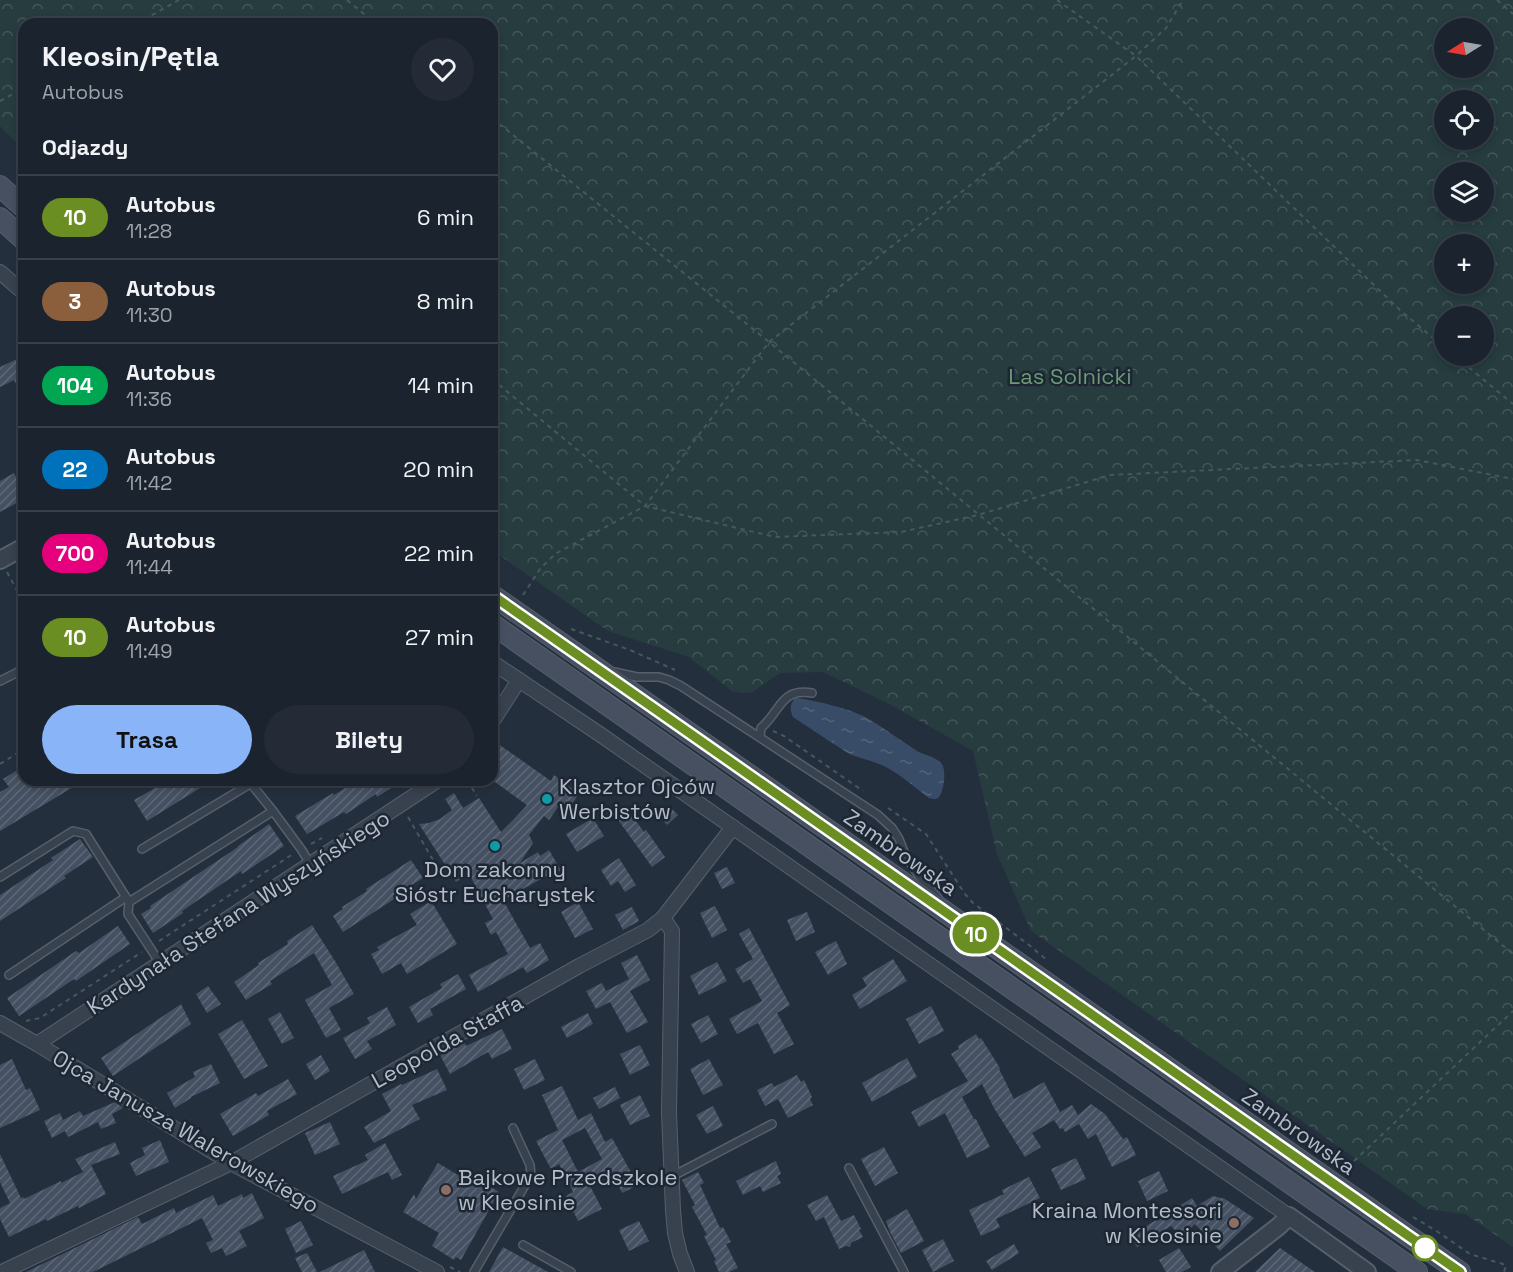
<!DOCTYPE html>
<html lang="pl">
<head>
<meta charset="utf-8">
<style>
  body { margin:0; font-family:"Space Grotesk",sans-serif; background:#242b36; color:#f1f3f6; height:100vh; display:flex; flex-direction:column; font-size:22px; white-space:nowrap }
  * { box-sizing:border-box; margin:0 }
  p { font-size:20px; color:#a0a4aa }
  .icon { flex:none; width:33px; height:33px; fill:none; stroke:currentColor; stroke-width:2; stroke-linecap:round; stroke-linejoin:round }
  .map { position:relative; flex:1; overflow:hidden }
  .side { position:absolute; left:18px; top:18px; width:480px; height:768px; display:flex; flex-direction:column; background:#1b232e; border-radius:18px; box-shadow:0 3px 9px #0003,0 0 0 2px #39404a }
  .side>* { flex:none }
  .badge { padding:0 12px; border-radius:20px; font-size:21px; line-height:39px }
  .needle { width:39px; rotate:259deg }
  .fabs { position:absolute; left:1434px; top:18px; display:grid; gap:12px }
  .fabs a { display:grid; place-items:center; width:60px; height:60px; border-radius:50%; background:#1b232e; box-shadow:0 3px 9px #0003,0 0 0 2px #39404a; font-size:30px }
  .map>.badge { position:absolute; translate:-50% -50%; box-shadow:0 0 0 3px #fff }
  h2 { padding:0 24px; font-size:22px; line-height:54px }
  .round { display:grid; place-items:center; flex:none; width:63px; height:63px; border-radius:32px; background:#242b36 }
  .overview { display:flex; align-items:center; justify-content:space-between; height:102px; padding:0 24px }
  h1 { font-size:28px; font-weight:700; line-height:45px }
  .primary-button { display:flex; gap:12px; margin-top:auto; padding:12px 24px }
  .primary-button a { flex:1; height:69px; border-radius:36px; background:#8ab4f8; color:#111; font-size:24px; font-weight:700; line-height:69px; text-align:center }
  .primary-button a+a { background:#242b36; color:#f1f3f6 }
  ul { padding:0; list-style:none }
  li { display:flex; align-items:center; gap:18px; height:84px; padding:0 24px; border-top:2px solid #39404a }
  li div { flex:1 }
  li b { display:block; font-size:22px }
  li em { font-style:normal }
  li .badge { min-width:66px; font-weight:700; text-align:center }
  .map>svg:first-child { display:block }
</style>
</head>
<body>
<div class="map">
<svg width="1513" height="1272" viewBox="0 0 1513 1272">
  <defs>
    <pattern id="forest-crowns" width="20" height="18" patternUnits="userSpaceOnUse" patternTransform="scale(1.5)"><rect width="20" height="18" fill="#263c3f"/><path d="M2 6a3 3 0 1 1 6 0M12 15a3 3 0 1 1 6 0" fill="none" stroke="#435659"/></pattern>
    <pattern id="water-ripples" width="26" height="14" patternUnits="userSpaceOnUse" patternTransform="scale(1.5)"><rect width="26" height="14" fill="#394c67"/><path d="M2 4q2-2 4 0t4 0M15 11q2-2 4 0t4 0" fill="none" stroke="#53647b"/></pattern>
    <pattern id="building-hatch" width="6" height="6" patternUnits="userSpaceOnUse" patternTransform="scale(1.5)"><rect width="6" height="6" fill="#455162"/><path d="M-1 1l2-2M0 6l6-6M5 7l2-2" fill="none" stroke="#5d6877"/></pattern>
  </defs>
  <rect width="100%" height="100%" fill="#242f3e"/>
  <path fill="url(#forest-crowns)" fill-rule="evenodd" d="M0,0H1513V1247L1465,1214L1427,1209L1031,931L997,854L973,751L893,706L823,672L780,673L751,693L733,692L689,657L608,631L492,550V24H24V150L0,126ZM1444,28H1484V68H1444ZM1444,100H1484V140H1444ZM1444,172H1484V212H1444ZM1444,244H1484V284H1444ZM1444,316H1484V356H1444Z"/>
  <path fill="url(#water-ripples)" d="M796,698C814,700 851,709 867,718C884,728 900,740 917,751C924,755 936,757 941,763C947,769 944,793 938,798C935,800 931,798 929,798C914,787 899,773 882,765C870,760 857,758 846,752L793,717C790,710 789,704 796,698Z"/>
  <g fill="url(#building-hatch)" fill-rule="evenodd">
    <path d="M17,359L24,373V399L14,380L0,387V367Z"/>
    <path d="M14,473L24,492V499L0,512V481Z"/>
    <path d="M497,743L551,781L554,775L575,791L578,795L569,809L560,804L549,820L544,816L529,835L533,843L520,863L538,852L540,856L549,850L561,870L551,876L550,874L503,900L530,948L540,943L549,960L527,973L523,967L478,992L469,975L508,954L496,932L491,935L485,923L493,919L469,874L456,882L419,824L429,823L440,819L452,810L445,799L454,793L463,808L479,798L501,832L514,819L527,805L492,780V751Z"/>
    <path d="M24,766V780H85L0,831V792L9,787L3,779Z"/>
    <path d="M169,780H213L147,821L134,800Z"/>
    <path d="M358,780H404L377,797L376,794L346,814L344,812L307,834L295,816L333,793L334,795Z"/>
    <path d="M670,807L678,815L667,825L660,817Z"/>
    <path d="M627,809L644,832L646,830L665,857L652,867L616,817Z"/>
    <path d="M593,818L604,836L577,852L566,834Z"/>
    <path d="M269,824L284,846L242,874L241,871L182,911L183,913L153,933L141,914L151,908L150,906L238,847V846Z"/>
    <path d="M80,839L93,857L64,876L66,878L0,921V895L53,860L51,858Z"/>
    <path d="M619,858L636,885L625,892L618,881L611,886L601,870Z"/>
    <path d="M411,860L423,878L397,894L399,896L343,932L333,916L343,909L342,907L367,891L366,889Z"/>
    <path d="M727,867L735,883L722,889L714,873Z"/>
    <path d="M431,901L457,944L407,974L401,963L382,974L371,954L379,950L377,947L417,925L410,914Z"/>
    <path d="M578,902L593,929L575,938L561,912Z"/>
    <path d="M715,906L727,930L712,938L700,913Z"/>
    <path d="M632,907L639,921L623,930L615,915Z"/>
    <path d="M807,912L815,932L796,941L787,920Z"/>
    <path d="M312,925L335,961L354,994L329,1008L341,1030L326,1038L305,1000L332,985L314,953L270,981L272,984L246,1000L234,982L259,965L258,963L288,944L287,941Z"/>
    <path d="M118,926L130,944L76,981L74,979L19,1016L7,998L76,951L79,953Z"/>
    <path d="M749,928L790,1005L777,1013L794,1044L774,1054L758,1023L737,1034L729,1019L762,1001L750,979L743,983L735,969L753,959L739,934Z"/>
    <path d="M836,941L847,964L828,975L815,952Z"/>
    <path d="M637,955L650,980L630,991L648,1022L627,1033L610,1002L596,1009L586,991L602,983L606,991L629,979L621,963Z"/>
    <path d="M893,959L907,981L860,1009L852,995L867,986L862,978Z"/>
    <path d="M717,962L727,981L699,995L690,976Z"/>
    <path d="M458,974L466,989L430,1009L433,1015L418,1023L409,1007L442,988L440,984Z"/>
    <path d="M208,986L221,1004L207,1013L196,994Z"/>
    <path d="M181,1004L191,1024L113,1076L101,1058Z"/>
    <path d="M931,1006L944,1031L919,1044L906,1019Z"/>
    <path d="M387,1007L396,1025L367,1041L372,1049L355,1059L343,1038L370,1023L367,1018Z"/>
    <path d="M280,1012L294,1038L282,1044L268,1019Z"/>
    <path d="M588,1013L593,1024L567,1038L561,1027Z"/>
    <path d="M708,1015L718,1034L701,1043L691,1024Z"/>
    <path d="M242,1020L268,1066L244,1079L218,1034Z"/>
    <path d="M502,1029L512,1049L492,1059L488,1052L450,1074L440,1055L464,1042L466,1046Z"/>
    <path d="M976,1034L979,1039L981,1038L1000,1068L999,1069L1014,1099L1044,1082L1060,1112L1072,1105L1078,1115L1091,1104L1105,1114L1123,1139L1127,1137L1136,1155L1112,1167L1096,1134L1088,1139L1079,1124L1065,1132L1063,1128L1060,1129L1054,1120L1032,1133L1041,1147L1025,1157L994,1108L982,1084L962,1097L974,1119H976L990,1147L967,1158L945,1113L919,1127L911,1112L968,1081L951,1054L959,1049L958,1046Z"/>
    <path d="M640,1045L650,1065L630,1075L620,1054Z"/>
    <path d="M321,1055L330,1071L315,1080L306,1064Z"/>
    <path d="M907,1058L917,1077L872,1102L862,1083Z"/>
    <path d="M12,1059L26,1090L30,1088L40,1110L0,1128V1065Z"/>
    <path d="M535,1059L545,1080L524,1090L514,1069Z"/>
    <path d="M709,1059L723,1085L703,1095L690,1069Z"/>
    <path d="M211,1064L220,1083L191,1097V1098L175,1108L167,1093L195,1077L193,1072Z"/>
    <path d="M437,1069L447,1090L412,1105L420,1119L374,1143L364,1127L391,1111L382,1094L401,1084L402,1085Z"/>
    <path d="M797,1075L801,1082L804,1080L812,1097L810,1099L813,1105L788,1118L778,1099L765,1106L757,1090L772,1083L774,1087Z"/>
    <path d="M288,1079L297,1094L267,1111L269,1115L233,1136L220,1114L256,1093L258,1096Z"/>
    <path d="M562,1086L578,1120L591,1113L605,1142L612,1138L638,1185L622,1193L613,1173L589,1184L602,1209L578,1221L566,1196L573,1192L559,1164L551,1169L536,1141L558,1130L542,1095ZM585,1128L602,1159L578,1172L562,1140Z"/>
    <path d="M615,1087L620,1098L599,1109L593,1098Z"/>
    <path d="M640,1095L650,1116L630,1125L620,1105Z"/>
    <path d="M115,1102L123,1108L112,1114L116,1123L101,1129L98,1122L68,1137L65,1131L52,1138L44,1121L60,1113L63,1120L80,1111L83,1116Z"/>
    <path d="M713,1106L723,1126L707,1134L696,1115Z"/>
    <path d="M330,1122L340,1144L315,1155L305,1133Z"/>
    <path d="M160,1140L169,1162L136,1176L130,1163L145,1155L142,1148Z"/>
    <path d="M115,1142L120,1154L91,1165L106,1194L79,1208L78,1206L47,1221L46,1219L9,1237L0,1219V1208L10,1203L0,1182V1154L21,1198L23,1197L24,1199L61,1181V1183L83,1172L75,1159Z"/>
    <path d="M385,1143L402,1175L392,1180L388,1172L342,1194L333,1176L368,1160L365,1155Z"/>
    <path d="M884,1147L898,1173L875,1186L861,1159Z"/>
    <path d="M1076,1158L1086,1179L1061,1190L1051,1169Z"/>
    <path d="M776,1161L781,1174L777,1176L781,1183L763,1192L760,1186L743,1195L736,1181Z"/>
    <path d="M438,1163L476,1186L479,1180L499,1192L461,1260L456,1257L454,1260L432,1246L439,1233L403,1212L414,1194L416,1199Z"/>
    <path d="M1159,1171L1168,1191L1147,1201L1138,1181Z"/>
    <path d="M698,1172L704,1183L700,1185L720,1228L723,1227L731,1242L726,1244L738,1268L729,1272H719L714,1261L716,1260L704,1236L707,1235L692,1207L695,1205L682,1180Z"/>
    <path d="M1029,1177L1040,1198L996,1219L1000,1227L981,1236L969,1210L1004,1194L1002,1190Z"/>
    <path d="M252,1193L264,1218L239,1231L247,1246L226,1256L222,1248L211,1253L206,1243L213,1240L202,1218L93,1272H26L138,1217L142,1224L174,1208L176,1213L213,1195L218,1206L242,1194L243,1198Z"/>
    <path d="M827,1195L841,1221L854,1215L861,1229L859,1230L863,1237L851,1243L850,1247L846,1246L839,1249L824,1217L816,1221L807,1205Z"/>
    <path d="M1213,1196L1225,1199L1254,1218L1220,1251L1195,1224L1182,1237L1171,1226L1137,1247L1130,1236L1192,1198L1197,1206Z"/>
    <path d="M907,1209L924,1241L901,1253L890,1232L886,1221Z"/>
    <path d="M301,1221L313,1245L296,1253L285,1229Z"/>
    <path d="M639,1221L649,1241L629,1251L619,1230Z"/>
    <path d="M943,1239L954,1261L933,1272L922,1250Z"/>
    <path d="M1014,1244L1019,1253L992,1270L986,1261Z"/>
    <path d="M503,1247L548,1272H489Z"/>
    <path d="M1179,1248L1191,1267L1182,1272H1166L1159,1260Z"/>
    <path d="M1280,1248L1315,1272H1255Z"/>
    <path d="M364,1250L375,1272H320Z"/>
    <path d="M307,1253L317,1272H302L295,1258Z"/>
  </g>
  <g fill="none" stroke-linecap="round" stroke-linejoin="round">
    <g stroke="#565f6c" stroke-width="10">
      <g id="service">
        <path d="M614,672L637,677H659L669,680L681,686L878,815L892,828L899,839L906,857L919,876L938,898"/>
        <path d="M0,681L24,669"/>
        <path d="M760,737L761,728C781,711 780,688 812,693"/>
        <path d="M248,780L273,811"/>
        <path d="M142,849L250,784"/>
        <path d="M0,877L73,831L86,834L129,902L273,811L301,849L311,865"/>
        <path d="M129,902L128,914L160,963"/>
        <path d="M9,975L126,897"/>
        <path d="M849,1168L904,1272"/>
        <path d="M671,1177L772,1124"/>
        <path d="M523,1245L571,1272"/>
        <path d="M474,1272L531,1175L530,1165L513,1128"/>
      </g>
    </g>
    <g stroke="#565f6c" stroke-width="16">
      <g id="minor">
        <path d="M0,272L24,293"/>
        <path d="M492,662L601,735L1289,1216"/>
        <path d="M492,722L519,680"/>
        <path d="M0,1023L37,1044L231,1163L437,1272"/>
        <path d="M37,1044L438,780"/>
        <path d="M2,1272L231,1163L579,966L648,930L663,918"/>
        <path d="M687,1272L680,1254L675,1233L673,1210L669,1113L672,931L663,918L733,827"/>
      </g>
    </g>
    <g stroke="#565f6c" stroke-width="20">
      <g id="tertiary">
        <path d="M0,560L24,547"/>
        <path d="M1220,1272L1279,1226L1289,1216L1367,1272"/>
      </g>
    </g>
    <g stroke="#565f6c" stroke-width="22">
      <g id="secondary">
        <path d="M0,186L24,208"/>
        <path d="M0,218L24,240"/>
        <path d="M492,595L1460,1272"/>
        <path d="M492,624L1417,1272"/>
      </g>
    </g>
    <g stroke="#44595c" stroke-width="2" stroke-dasharray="4.5 4.5" stroke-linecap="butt">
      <path d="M347,0L376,24"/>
      <path d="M1057,0L1136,56L1401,311L1444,347"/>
      <path d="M1497,0L1513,14"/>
      <path d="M136,24L179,0"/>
      <path d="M0,101L24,88"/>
      <path d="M492,118L769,342L1513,954"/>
      <path d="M1455,356L1513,404"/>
      <path d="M492,379L645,506L775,537L901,532L978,515L1110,475L1417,460L1513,479"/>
      <path d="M7,572L24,603"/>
      <path d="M523,595L540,569L555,554L645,506L769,342L1136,56L1166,28L1183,0"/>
      <path d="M571,629L630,650L675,670"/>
      <path d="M773,731L784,736L863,791"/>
      <path d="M0,764L24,749"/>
      <path d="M467,780L477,796"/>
      <path d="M888,808L926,834L965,894L973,903L1029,945L1048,961"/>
      <path d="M408,817L437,867"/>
      <path d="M311,844L322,838"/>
      <path d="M159,941L293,854"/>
      <path d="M26,1021L40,1018L142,952"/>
      <path d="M1354,1161L1513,1011"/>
      <path d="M1413,1217L1438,1232L1470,1254L1506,1265L1504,1272"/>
      <path d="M450,1267L460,1272"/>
    </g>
    <use href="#service" stroke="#38414e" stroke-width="7"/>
    <use href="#minor" stroke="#38414e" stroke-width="14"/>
    <use href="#tertiary" stroke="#38414e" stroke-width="16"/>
    <use href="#secondary" stroke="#465061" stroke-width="20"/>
  </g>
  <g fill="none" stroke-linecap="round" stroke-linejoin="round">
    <g stroke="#fff" stroke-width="14">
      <path id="line" d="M492,595L1460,1272"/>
    </g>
    <use href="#line" stroke="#6b8e23" stroke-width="9"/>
  </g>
  <g fill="#0f9aa8" stroke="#1d2633" stroke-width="2">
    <circle cx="547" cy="799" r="6"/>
    <circle cx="495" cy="846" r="6"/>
  </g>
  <g fill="#8d6e63" stroke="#1d2633" stroke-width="2">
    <circle cx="446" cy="1190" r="6"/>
    <circle cx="1234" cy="1223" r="6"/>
  </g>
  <circle fill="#fff" stroke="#6b8e23" stroke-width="3" cx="1425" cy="1248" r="12"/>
  <g text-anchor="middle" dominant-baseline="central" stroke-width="5" stroke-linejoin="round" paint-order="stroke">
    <g font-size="22" fill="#6b9a76" stroke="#1d2633">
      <text x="1070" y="376">Las Solnicki</text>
    </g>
    <g font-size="22" fill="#b4bcc9" stroke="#1d2633" text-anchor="start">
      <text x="559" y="786">Klasztor Ojców<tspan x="559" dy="25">Werbistów</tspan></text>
      <text x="495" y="869" text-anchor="middle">Dom zakonny<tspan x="495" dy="25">Sióstr Eucharystek</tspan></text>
      <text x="458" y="1177">Bajkowe Przedszkole<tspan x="458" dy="25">w Kleosinie</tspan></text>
      <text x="1222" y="1210" text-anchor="end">Kraina Montessori<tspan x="1222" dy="25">w Kleosinie</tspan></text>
    </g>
    <g font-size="22" fill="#b4bcc9" stroke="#1d2633">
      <text transform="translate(901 852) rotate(35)">Zambrowska</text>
      <text transform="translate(238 912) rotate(-33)">Kardynała Stefana Wyszyńskiego</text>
      <text transform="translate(447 1041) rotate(-29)">Leopolda Staffa</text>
      <text transform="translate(186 1131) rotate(30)">Ojca Janusza Walerowskiego</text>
      <text transform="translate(1299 1131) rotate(35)">Zambrowska</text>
    </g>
  </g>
</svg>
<div class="fabs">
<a><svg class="needle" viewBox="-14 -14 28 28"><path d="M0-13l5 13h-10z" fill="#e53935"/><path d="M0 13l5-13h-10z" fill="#a0a4aa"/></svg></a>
<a><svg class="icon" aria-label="locate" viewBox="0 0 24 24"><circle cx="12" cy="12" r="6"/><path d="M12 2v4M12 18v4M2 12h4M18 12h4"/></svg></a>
<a><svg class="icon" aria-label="layers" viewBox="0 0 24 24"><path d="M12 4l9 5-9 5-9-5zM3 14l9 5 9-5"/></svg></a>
<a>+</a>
<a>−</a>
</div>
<b class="badge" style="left:976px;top:934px;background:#6b8e23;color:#fff">10</b>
<section class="side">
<div class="overview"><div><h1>Kleosin/Pętla</h1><p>Autobus</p></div><a class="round"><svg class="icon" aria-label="heart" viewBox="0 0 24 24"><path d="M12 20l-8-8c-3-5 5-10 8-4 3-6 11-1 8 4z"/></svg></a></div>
<h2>Odjazdy</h2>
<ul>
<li><span class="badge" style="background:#6b8e23;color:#fff">10</span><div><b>Autobus</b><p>11:28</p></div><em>6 min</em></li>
<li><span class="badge" style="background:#8b5e3c;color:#fff">3</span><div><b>Autobus</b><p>11:30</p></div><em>8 min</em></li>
<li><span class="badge" style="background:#00a651;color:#fff">104</span><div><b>Autobus</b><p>11:36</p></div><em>14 min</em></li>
<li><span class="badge" style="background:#0072bc;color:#fff">22</span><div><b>Autobus</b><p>11:42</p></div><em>20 min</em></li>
<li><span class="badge" style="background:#e6007e;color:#fff">700</span><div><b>Autobus</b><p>11:44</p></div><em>22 min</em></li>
<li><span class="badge" style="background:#6b8e23;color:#fff">10</span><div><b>Autobus</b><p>11:49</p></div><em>27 min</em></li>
</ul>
<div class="primary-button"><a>Trasa</a><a>Bilety</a></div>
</section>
</div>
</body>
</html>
